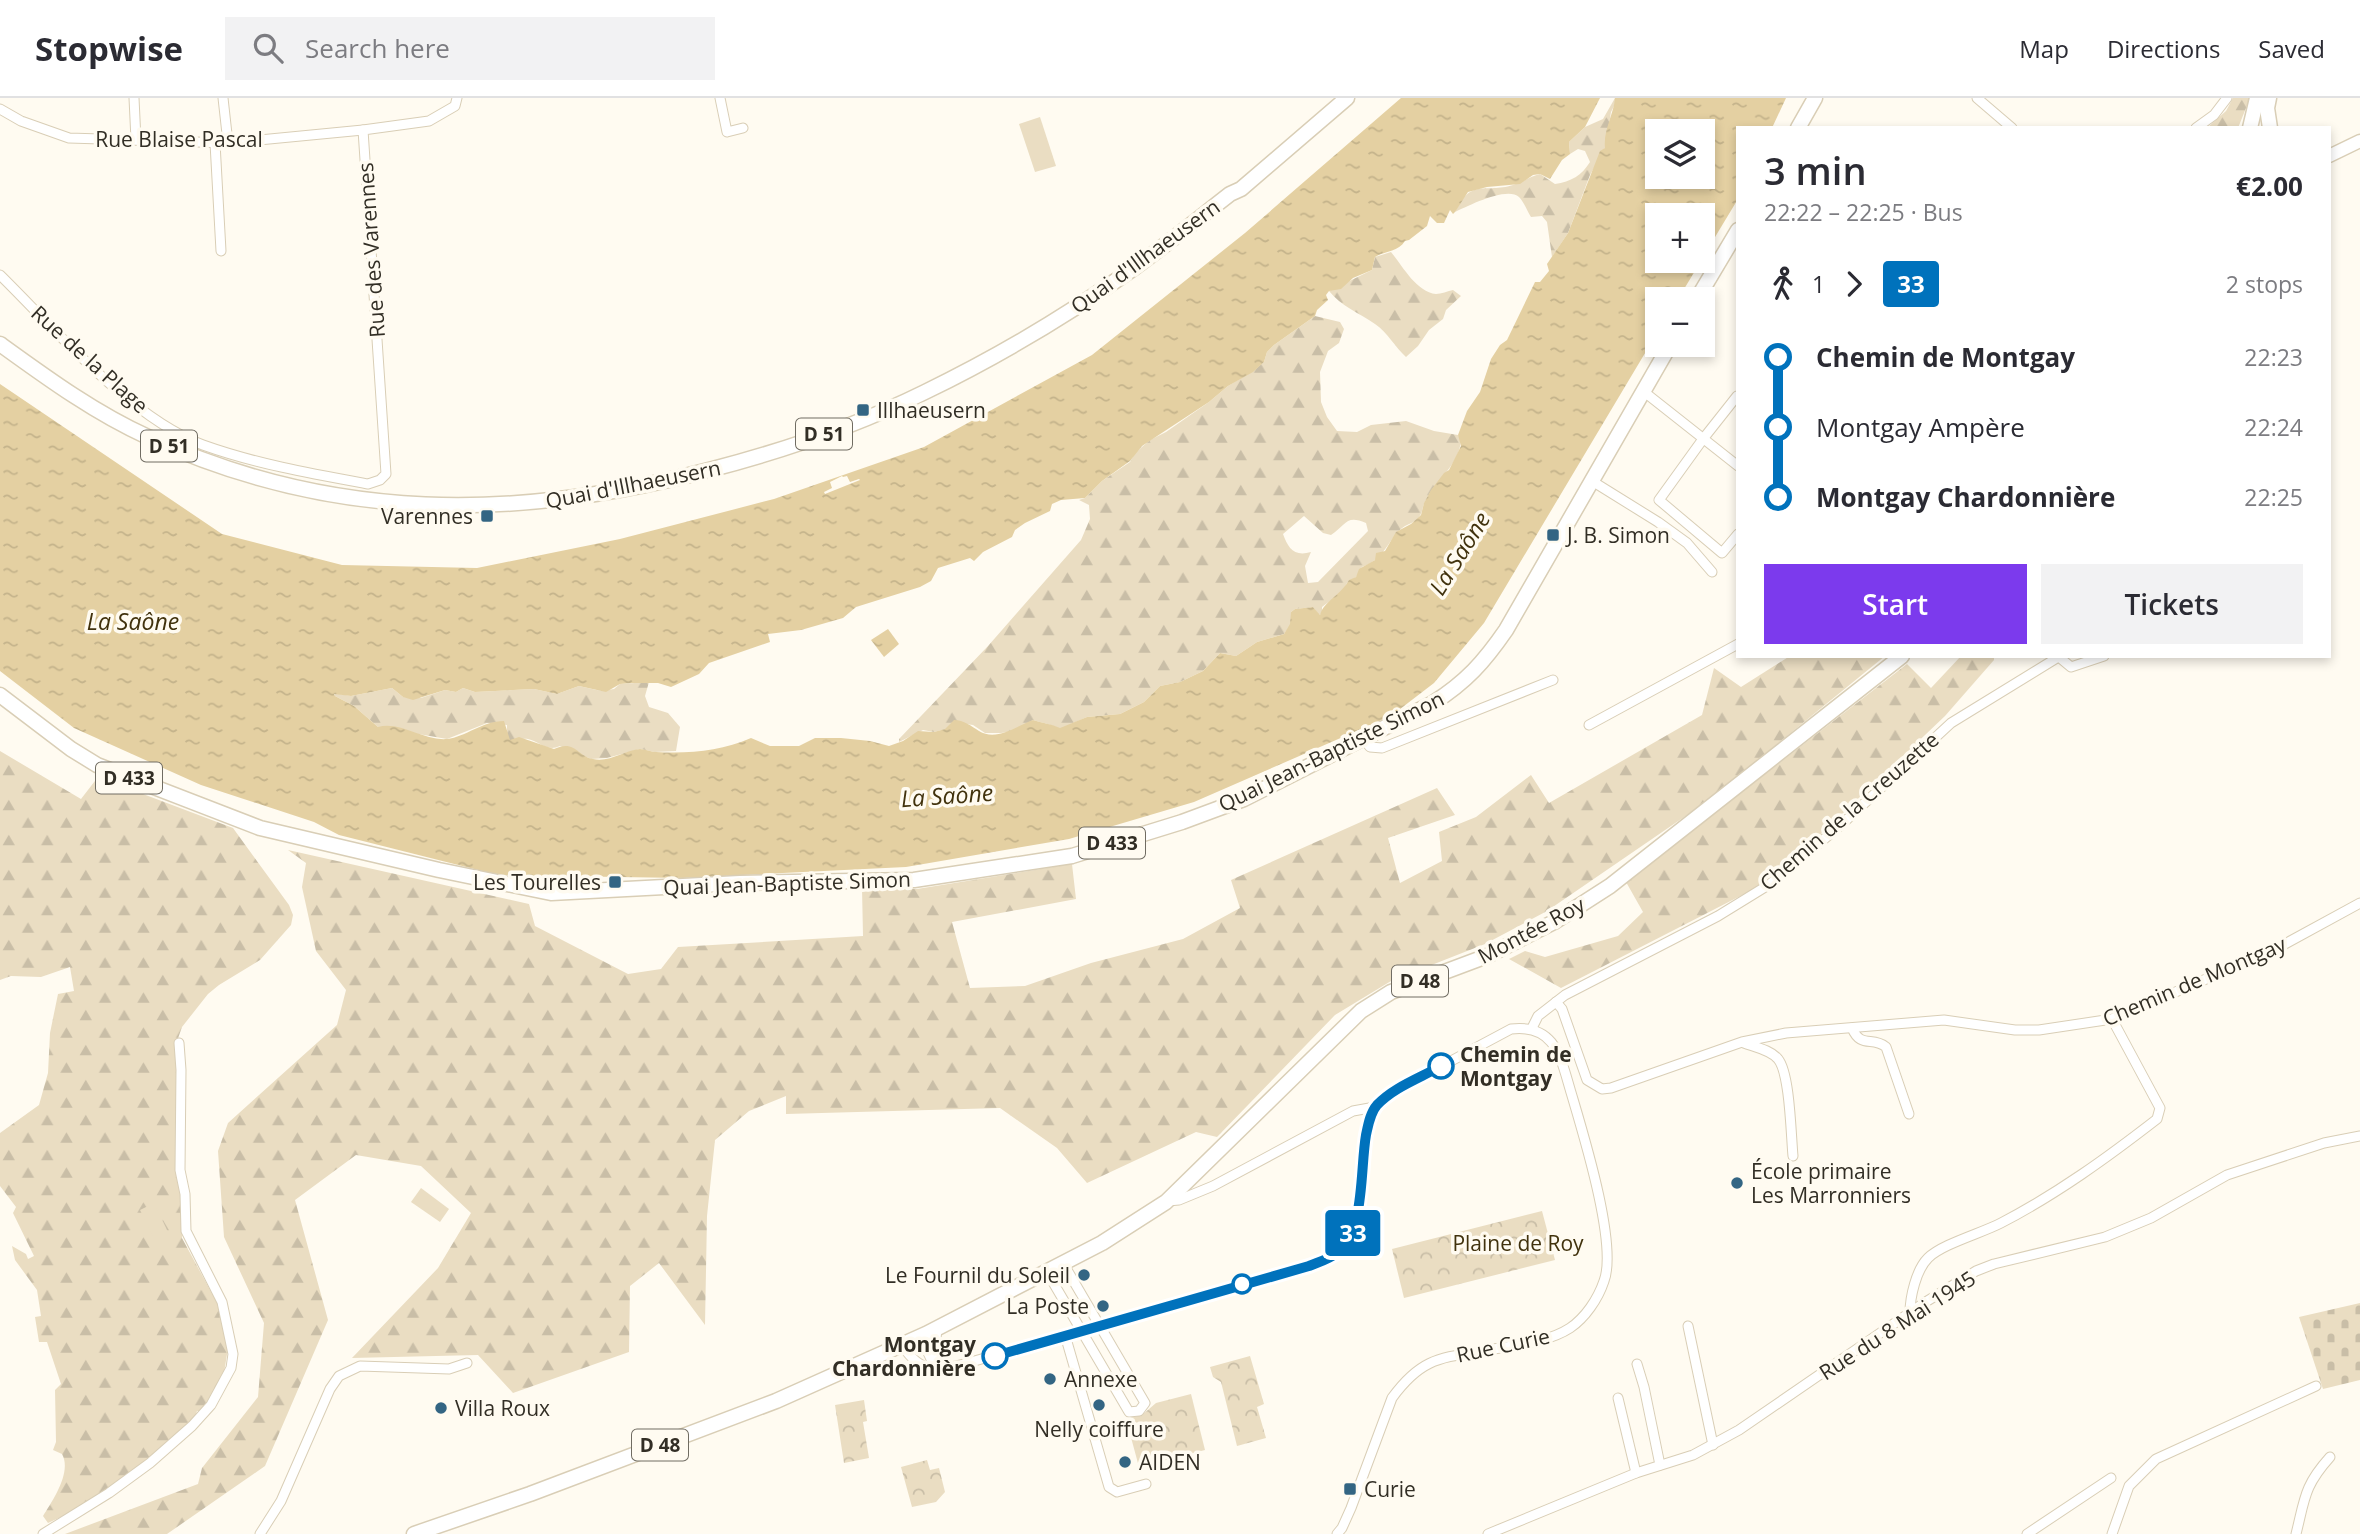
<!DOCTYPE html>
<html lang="en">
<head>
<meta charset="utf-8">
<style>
  body { margin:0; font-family:"Open Sans",sans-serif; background:#f2f2f3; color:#2b2b33; height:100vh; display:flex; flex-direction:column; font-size:26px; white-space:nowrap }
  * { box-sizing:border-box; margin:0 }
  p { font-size:23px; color:#7c7c81 }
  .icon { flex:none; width:38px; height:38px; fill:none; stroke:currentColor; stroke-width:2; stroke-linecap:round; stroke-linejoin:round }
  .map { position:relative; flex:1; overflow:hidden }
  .drawer { position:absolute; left:1736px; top:28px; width:595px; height:532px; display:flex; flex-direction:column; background:#fff; border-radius:0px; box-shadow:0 4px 10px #0003 }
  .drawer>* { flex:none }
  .badge { padding:0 14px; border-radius:5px; font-size:24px; line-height:46px }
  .controls { position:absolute; left:1645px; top:21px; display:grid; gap:14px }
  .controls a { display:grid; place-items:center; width:70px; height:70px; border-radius:0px; background:#fff; box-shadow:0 4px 10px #0003; font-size:35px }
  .map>.badge { position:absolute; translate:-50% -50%; box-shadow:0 0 0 4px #fff }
  .legs { display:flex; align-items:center; gap:10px; height:77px; padding:0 28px; font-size:23px }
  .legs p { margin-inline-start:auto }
  .headline { display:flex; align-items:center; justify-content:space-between; height:119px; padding:0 28px }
  h1 { font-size:38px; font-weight:600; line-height:52px }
  .primary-button { display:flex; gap:14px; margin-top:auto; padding:14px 28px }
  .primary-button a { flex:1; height:80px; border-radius:0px; background:#7c3aed; color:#fff; font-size:28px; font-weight:600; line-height:80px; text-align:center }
  .primary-button a+a { background:#f2f2f3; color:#2b2b33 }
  ul { padding:0 28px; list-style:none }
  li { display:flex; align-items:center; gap:24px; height:70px; font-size:26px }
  li i { display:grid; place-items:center; width:10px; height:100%; margin:0 9px; background:currentColor }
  li i::after { content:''; width:18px; height:18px; margin:-9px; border:5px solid; border-radius:50%; background:#fff }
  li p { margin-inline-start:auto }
  li:first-child i { background:linear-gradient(#0000 50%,currentColor 0) }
  li:last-child i { background:linear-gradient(currentColor 50%,#0000 0) }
  header { display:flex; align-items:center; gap:42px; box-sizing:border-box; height:98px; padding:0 35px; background:#fff; border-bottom:2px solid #e1e1e2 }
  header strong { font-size:33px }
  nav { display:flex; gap:38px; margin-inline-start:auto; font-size:24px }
  .search { width:490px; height:63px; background:#f2f2f3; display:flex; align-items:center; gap:18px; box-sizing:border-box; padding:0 24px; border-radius:0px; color:#7c7c81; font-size:26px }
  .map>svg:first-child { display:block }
</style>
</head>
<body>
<header>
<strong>Stopwise</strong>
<div class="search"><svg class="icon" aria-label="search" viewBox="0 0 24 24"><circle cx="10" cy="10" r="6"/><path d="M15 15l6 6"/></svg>Search here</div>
<nav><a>Map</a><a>Directions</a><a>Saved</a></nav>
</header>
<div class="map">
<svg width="2360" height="1436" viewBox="0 0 2360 1436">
  <defs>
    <pattern id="forest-firs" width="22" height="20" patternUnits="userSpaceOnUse" patternTransform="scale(1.75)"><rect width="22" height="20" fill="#eaddc2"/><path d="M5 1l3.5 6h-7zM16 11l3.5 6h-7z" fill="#c9bea7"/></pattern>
    <pattern id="cemetery-stones" width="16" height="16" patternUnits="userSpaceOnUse" patternTransform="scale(1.75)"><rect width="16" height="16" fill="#eaddc2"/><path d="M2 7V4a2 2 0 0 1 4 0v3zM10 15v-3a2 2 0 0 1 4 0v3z" fill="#c9bea7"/></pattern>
    <pattern id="park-crowns" width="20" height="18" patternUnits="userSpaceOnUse" patternTransform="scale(1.75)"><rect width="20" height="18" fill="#eaddc2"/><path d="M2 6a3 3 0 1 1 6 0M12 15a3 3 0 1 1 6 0" fill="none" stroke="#c9bea7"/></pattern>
    <pattern id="water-ripples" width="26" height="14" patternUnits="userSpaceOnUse" patternTransform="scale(1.75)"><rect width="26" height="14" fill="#e4d0a2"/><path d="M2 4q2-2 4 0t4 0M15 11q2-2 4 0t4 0" fill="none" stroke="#c4b38b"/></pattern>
  </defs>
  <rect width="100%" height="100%" fill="#fffbf1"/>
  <g fill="url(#forest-firs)" fill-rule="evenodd">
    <path d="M1615,0L1616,4L1611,14L1605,50L1590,77L1568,135L1552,159L1547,124L1542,118L1531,119C1527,113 1524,104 1519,99C1507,88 1468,108 1455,114C1472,79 1484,96 1513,87C1523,84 1531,78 1540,76L1555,86C1571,84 1582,77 1590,64L1585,53L1578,51L1570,56L1569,44L1585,29L1603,21Z"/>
    <path d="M2233,0H2250L2238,30H2207L2226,13Z"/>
    <path d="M1391,154C1402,167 1416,194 1436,196C1441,196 1448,193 1453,192L1461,198L1446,212L1443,221L1429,232L1418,248L1406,259C1395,249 1388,235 1375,226C1359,215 1341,208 1329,193L1372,172L1375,159Z"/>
    <path d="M1315,218L1340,224L1344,231L1339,245L1328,253L1320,274L1321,304L1327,319L1337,333L1357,334L1371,327L1406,323L1434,333L1458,337L1461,342C1459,368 1435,382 1425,404C1422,409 1423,414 1419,419C1415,424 1411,425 1405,428C1389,438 1386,461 1362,469L1356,479L1347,485C1343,497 1330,502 1322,509V515L1319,517L1313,509L1295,511L1291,514V526L1284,536L1257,544L1236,558L1220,555L1203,573L1180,584L1160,588L1144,604L1120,616L1087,619L1060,631C1051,626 1042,625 1033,622L1014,633L1001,635H985L973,627L966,626L934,634L923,632L899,644V641L988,548L1081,442L1090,421L1089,407L1079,402L1085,400L1102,383L1130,364L1135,355L1150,342L1166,334L1209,304L1228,288L1253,273L1264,264L1267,254L1274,247ZM1304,418L1323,435L1331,437C1346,427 1346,416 1366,425L1368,433L1318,484L1308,485L1305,468L1311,454C1294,459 1288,450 1283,436Z"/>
    <path d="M1790,558H1885L1706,704L1547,813L1485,846L1391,883L1335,917L1217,1039L1196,1034L1087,1085L1057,1050L1000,1010L786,1016V998L749,1013L715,1042L707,1118L705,1227L659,1165L630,1188L629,1254L513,1295L478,1257L352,1260L438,1170L471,1115L421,1068L356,1057L295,1102L328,1222L265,1368L167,1436H65L198,1386L202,1370L258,1299L264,1225L224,1139L218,1053L228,1025L337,927L346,892L316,853L302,789L306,765L288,752L529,806L535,828L628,876L661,871L678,849L863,838L862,790L917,791L1072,766L1076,801L952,824L970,890L1025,888L1091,865L1183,841L1240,810L1231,782L1437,690L1455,717L1388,740L1400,785L1442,763L1439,734L1476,719L1531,677L1549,705L1702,617L1714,570L1741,589Z"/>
    <path d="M1961,558H1994V562L1945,618L1801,755L1752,792L1561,890L1509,861L1525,853L1545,859L1618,838L1643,814L1626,784L1907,566L1931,590Z"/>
    <path d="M649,584L645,598L649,609L668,615L680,629L676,653L655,654L640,651L607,660L591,661L560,648C547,654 540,644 528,641C523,640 515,642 510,643L507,639V627L487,625L447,641L378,629L354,608L335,598L334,595L351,598L392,590L403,599L421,600L445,592L456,594L463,590L475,594L534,591L557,596L579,588L601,593L614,591L620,586Z"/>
    <path d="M0,653L81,701L98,679L233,730L289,807L293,817L291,827L260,862L219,887L208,896L182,929L176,946V1076L181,1091L182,1140L217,1205L228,1250L224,1275L205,1309L201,1313H197L195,1319C150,1359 104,1401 48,1425L43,1418C53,1402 72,1374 62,1356L53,1352L56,1344L55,1292L61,1286L47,1244H39L35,1219L41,1218L37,1192L15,1162L12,1148L26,1156L28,1161L34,1158L13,1115L16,1109L0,1088V1035L39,1007L48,975L50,935L58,896L74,893L70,869L41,879L11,878L0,882Z"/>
  </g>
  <path fill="url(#cemetery-stones)" d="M2360,1205V1282L2323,1291L2299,1219Z"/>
  <g fill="url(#park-crowns)">
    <path d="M1542,1113L1555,1162L1404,1200L1392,1151Z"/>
    <path d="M1250,1258L1264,1306L1257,1309L1266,1340L1237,1348L1221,1284L1213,1279L1210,1269Z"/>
    <path d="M1191,1296L1205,1352L1139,1369L1126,1321L1142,1317L1156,1305Z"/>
    <path d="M864,1302L867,1323L863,1324L869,1360L844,1365L835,1307Z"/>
    <path d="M927,1362L930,1372L939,1370L945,1394L936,1404L912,1409L901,1369Z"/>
  </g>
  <g fill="#eaddc2">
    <path d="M1040,19L1056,68L1035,74L1019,26Z"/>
    <path d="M421,1090L449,1111L440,1124L411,1104Z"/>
    <path d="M154,1105L169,1136L155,1143L140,1112Z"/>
  </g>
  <g fill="url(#water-ripples)" fill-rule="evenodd">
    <path d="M1401,0H1600L1585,29L1569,44L1570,56L1562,62L1550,81L1540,76L1533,77L1520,86L1487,89L1468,94L1455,114L1453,116L1450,112L1444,125H1437L1430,118L1427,128L1409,142L1405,143C1398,154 1385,153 1375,159L1372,172L1353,180L1341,191L1329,193L1326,197L1328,202L1317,212L1315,218L1274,247L1267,254L1264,264L1253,274L1228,288L1209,304L1142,348L1130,363L1102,383L1085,400L1061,402L1052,406L1050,413L1025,425L1015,432L1012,439L983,454L974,463L970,460L938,470L931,483L920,489L856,509L843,520L801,532L768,536L770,544L709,565L699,576L671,589L658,585H632L620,586L606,594L579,588L557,596L534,591L475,594L463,590L456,594L445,592L413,602L403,599L392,590L351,598L334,596L335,598L354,608L378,629C401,623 423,643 447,641C466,639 482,623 504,623L510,642L519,639L554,651C575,641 577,658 593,661C609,665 625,652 640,651C645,651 651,654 656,654C689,656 721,653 751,640L770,648H799L815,640H841L870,643L889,648L903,643L918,633L934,634L945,631L954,622C964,622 971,628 979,633C997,644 1018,627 1033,622C1042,625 1052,626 1060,630L1087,619L1120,616L1144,604L1160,588L1180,584L1203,573L1220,555L1236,558L1257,544L1284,536L1290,526L1291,514L1295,511L1313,509L1320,517C1324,503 1341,497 1349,482L1356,479L1359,471L1375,462L1376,455L1385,453L1396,434L1411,426L1421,417L1424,405L1431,392L1444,375L1449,372L1461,348L1458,337L1467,313L1480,294L1491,261L1500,247L1507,242L1535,184H1540L1549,173L1547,166L1568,135L1600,53L1605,50C1603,32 1614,16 1615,0H1786L1772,30H1738V101L1703,159V117H1657V163H1701L1678,201H1657V235L1484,525L1434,585L1391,618L1194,704L1069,741L906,769L683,780L498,777L339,737L314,724L201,687L74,630L0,573V286L222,436L342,467L477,470L620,441L774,401L924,349L1092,257L1245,135ZM1657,33H1703V79H1657Z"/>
    <path d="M888,531L899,546L884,559L871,542Z"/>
  </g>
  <path fill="#fffbf1" d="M842,378L843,379L847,378L850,384L859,381L860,382L825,396L824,394L832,390L830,384Z"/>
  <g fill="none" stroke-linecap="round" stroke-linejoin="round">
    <g stroke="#d9ceb6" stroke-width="11">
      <g id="street">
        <path d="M134,0L136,42"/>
        <path d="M223,0L228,45"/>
        <path d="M720,0L727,34L743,30"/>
        <path d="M1977,0L2012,30"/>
        <path d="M0,11L21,23L69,40L228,45L363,32"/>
        <path d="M2196,30L2214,17L2227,0"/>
        <path d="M215,45L221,153"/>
        <path d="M0,177C56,232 129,319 203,347C256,366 313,376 368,386L380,382L386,376L363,32L429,23L455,8L457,0"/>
        <path d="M1643,293L1738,368"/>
        <path d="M1737,298L1703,341L1659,402L1722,455L1738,436"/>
        <path d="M1592,383L1658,424L1687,445L1712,474"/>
        <path d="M2059,559L2071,569L2104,558"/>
        <path d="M1589,627L1738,546"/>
        <path d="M1363,641L1370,649L1382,650L1553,582"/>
        <path d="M1556,904L1562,911L1587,982L1602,991L1611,990L1742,944L1786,935L1944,922L2015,932H2039L2112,921L2272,853L2360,805"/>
        <path d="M1532,930L1538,918L1565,897L1718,818L1770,786L1841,727L1951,625L2060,558"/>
        <path d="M1852,930C1861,951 1872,938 1886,949L1909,1016"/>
        <path d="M1744,945C1755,949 1771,952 1778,961C1790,975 1791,1038 1793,1058"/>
        <path d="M1168,1103L1179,1102L1213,1088L1353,1013L1375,1009L1393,994L1511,931C1554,926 1560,957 1570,991C1582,1032 1618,1146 1604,1183C1598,1201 1585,1220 1570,1230C1547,1245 1514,1247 1488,1252C1441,1260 1422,1259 1392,1300L1351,1410L1342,1430L1337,1436"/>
        <path d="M1047,1174L1129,1314L1139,1313L1145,1305L1063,1165"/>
        <path d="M1910,1215C1910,1199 1916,1172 1928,1160C1942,1146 1982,1135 2001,1125C2057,1096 2108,1059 2157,1021L2160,1010L2112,921"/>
        <path d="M1688,1228L1713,1347"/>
        <path d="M937,1230L935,1252L947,1268"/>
        <path d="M1065,1237L1109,1389L1117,1394L1146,1386"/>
        <path d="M920,1238L931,1261L947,1269"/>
        <path d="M902,1247C922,1278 939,1273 971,1264L1323,1163C1334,1156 1346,1150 1352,1138C1359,1123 1358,1106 1360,1090C1363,1062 1365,1035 1375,1009"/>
        <path d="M1637,1266L1644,1289L1660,1367"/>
        <path d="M1618,1300L1636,1375"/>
        <path d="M43,1436L109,1395L150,1365L192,1328L211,1307L231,1270L233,1256L222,1204L186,1133L185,1096L180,1072L181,972L179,945"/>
        <path d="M260,1436L281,1403L330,1291L339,1278L360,1268L449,1271L467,1265"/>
        <path d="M1488,1436L1636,1375L1693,1357L1739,1332L1924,1205L1976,1173L1994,1166L2105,1139L2151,1120L2227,1077L2324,1045L2360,1038"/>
        <path d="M2027,1436L2111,1380"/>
        <path d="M2112,1436L2129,1388L2156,1361L2316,1288"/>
        <path d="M2296,1436C2305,1400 2304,1388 2330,1359"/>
      </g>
    </g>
    <g stroke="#d9ceb6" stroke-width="15">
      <path id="secondary" d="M2329,58L2360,43"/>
    </g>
    <g stroke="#d9ceb6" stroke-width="17">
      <g id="primary">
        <path d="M2269,0L2267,10L2270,30"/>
        <path d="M1798,30L1815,0"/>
        <path d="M2250,30L2257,0"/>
        <path d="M1697,201L1738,132"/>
        <path d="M0,246C47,280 95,315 148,339C332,424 516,423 709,372C783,353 856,328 925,294C997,259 1068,217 1134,170C1166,147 1198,121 1230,96L1241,91L1347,0"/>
        <path d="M0,597L71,651L97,667L260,730L439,772L551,795L740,785L914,782L1072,758L1182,724L1244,701L1433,605C1466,584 1484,564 1506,532L1670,247"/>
        <path d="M414,1436L530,1396L776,1303L926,1236L1102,1145L1166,1104L1361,913L1391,894L1487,858L1554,824L1610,788L1902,558"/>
      </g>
    </g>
    <use href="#street" stroke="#fff" stroke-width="9"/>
    <use href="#secondary" stroke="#fff" stroke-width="12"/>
    <use href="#primary" stroke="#fff" stroke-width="14"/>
  </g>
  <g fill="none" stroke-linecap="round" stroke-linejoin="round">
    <g stroke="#fff" stroke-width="16">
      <path id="line-1" d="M995,1258L1309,1168C1319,1164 1330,1161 1338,1154C1365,1133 1360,1071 1366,1037C1368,1028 1370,1015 1377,1007C1394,989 1420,980 1441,968"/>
    </g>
    <use href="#line-1" stroke="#0072bc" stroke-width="10"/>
  </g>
  <g fill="#336583" stroke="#fffbf1" stroke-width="2.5">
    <rect x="856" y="305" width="14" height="14" rx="3.5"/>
    <rect x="480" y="411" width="14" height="14" rx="3.5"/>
    <rect x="1546" y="430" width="14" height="14" rx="3.5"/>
    <rect x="608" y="777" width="14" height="14" rx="3.5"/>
    <circle cx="1737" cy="1085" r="7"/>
    <circle cx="1084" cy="1177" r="7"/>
    <circle cx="1103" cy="1208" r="7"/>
    <circle cx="1050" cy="1281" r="7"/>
    <circle cx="1099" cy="1307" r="7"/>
    <circle cx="441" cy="1310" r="7"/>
    <circle cx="1125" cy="1364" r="7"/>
    <rect x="1343" y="1384" width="14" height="14" rx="3.5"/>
  </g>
  <g fill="#fff" stroke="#0072bc" stroke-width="3.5">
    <circle cx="1441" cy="968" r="12"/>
    <circle cx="1242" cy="1186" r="9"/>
    <circle cx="995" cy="1258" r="12"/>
  </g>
  <g text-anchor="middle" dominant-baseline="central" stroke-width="7" stroke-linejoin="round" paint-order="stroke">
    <g fill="#fffbf1" stroke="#706c62" stroke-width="2">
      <rect x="796" y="320.5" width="56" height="31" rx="5"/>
      <rect x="141" y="332.5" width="56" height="31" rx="5"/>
      <rect x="96" y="664.5" width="66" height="31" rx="5"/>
      <rect x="1079" y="729.5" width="66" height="31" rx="5"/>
      <rect x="1392" y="867.5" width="56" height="31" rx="5"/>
      <rect x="632" y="1331.5" width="56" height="31" rx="5"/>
    </g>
    <g font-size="19" font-weight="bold" fill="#322e25">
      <text x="824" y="336">D 51</text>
      <text x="169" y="348">D 51</text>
      <text x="129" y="680">D 433</text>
      <text x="1112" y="745">D 433</text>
      <text x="1420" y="883">D 48</text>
      <text x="660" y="1347">D 48</text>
    </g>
    <g font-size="21" fill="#322e25" stroke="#fffbf1">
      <text x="179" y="41">Rue Blaise Pascal</text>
      <text transform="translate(371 152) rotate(-94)">Rue des Varennes</text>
      <text transform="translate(1145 158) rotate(-36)">Quai d'Illhaeusern</text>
      <text transform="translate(90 261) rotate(42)">Rue de la Plage</text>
      <text transform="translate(633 386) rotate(-11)">Quai d'Illhaeusern</text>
      <text transform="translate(1331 653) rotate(-26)">Quai Jean-Baptiste Simon</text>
      <text transform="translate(1849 713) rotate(-41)">Chemin de la Creuzette</text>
      <text transform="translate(787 785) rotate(-2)">Quai Jean-Baptiste Simon</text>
      <text transform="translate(1531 832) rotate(-28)">Montée Roy</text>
      <text transform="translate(2194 883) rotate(-23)">Chemin de Montgay</text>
      <text transform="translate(1897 1227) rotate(-33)">Rue du 8 Mai 1945</text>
      <text transform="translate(1503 1247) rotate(-12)">Rue Curie</text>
    </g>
    <g font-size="21" fill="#322e25" stroke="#fffbf1" text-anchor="start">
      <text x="877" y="312">Illhaeusern</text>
      <text x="473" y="418" text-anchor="end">Varennes</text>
      <text x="1567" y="437">J. B. Simon</text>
      <text x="601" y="784" text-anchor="end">Les Tourelles</text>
      <text x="1751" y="1073">École primaire<tspan x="1751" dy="24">Les Marronniers</tspan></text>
      <text x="1070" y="1177" text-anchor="end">Le Fournil du Soleil</text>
      <text x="1089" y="1208" text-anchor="end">La Poste</text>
      <text x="1064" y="1281">Annexe</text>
      <text x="455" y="1310">Villa Roux</text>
      <text x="1099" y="1331" text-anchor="middle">Nelly coiffure</text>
      <text x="1139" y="1364">AIDEN</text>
      <text x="1364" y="1391">Curie</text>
    </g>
    <g font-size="21" font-weight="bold" fill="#322e25" stroke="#fffbf1" text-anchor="start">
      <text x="1460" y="956">Chemin de<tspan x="1460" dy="24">Montgay</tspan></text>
      <text x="976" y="1246" text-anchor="end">Montgay<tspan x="976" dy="24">Chardonnière</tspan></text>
    </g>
    <g font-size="21" fill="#41320d" stroke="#fffbf1">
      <text x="1518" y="1145">Plaine de Roy</text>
    </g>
    <g font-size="23" font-style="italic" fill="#41320d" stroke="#fffbf1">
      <text transform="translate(1459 455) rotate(-58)">La Saône</text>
      <text x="133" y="523">La Saône</text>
      <text transform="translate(947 697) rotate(-4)">La Saône</text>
    </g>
  </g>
</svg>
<div class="controls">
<a><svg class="icon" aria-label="layers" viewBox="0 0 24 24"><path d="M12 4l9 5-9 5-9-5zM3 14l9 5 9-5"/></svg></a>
<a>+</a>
<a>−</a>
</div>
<b class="badge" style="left:1353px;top:1135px;background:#0072bc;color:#fff">33</b>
<section class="drawer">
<div class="headline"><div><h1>3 min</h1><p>22:22 – 22:25 · Bus</p></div><b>€2.00</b></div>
<div class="legs"><svg class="icon" aria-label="walk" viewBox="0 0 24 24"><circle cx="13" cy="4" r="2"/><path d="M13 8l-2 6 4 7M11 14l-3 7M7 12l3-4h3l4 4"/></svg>1<svg class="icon" aria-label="forward" viewBox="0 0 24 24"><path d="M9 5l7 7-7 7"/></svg><b class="badge" style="background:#0072bc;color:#fff">33</b><p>2 stops</p></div>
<ul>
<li><i style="color:#0072bc"></i><b>Chemin de Montgay</b><p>22:23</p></li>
<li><i style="color:#0072bc"></i><span>Montgay Ampère</span><p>22:24</p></li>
<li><i style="color:#0072bc"></i><b>Montgay Chardonnière</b><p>22:25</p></li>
</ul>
<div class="primary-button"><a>Start</a><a>Tickets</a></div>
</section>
</div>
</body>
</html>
